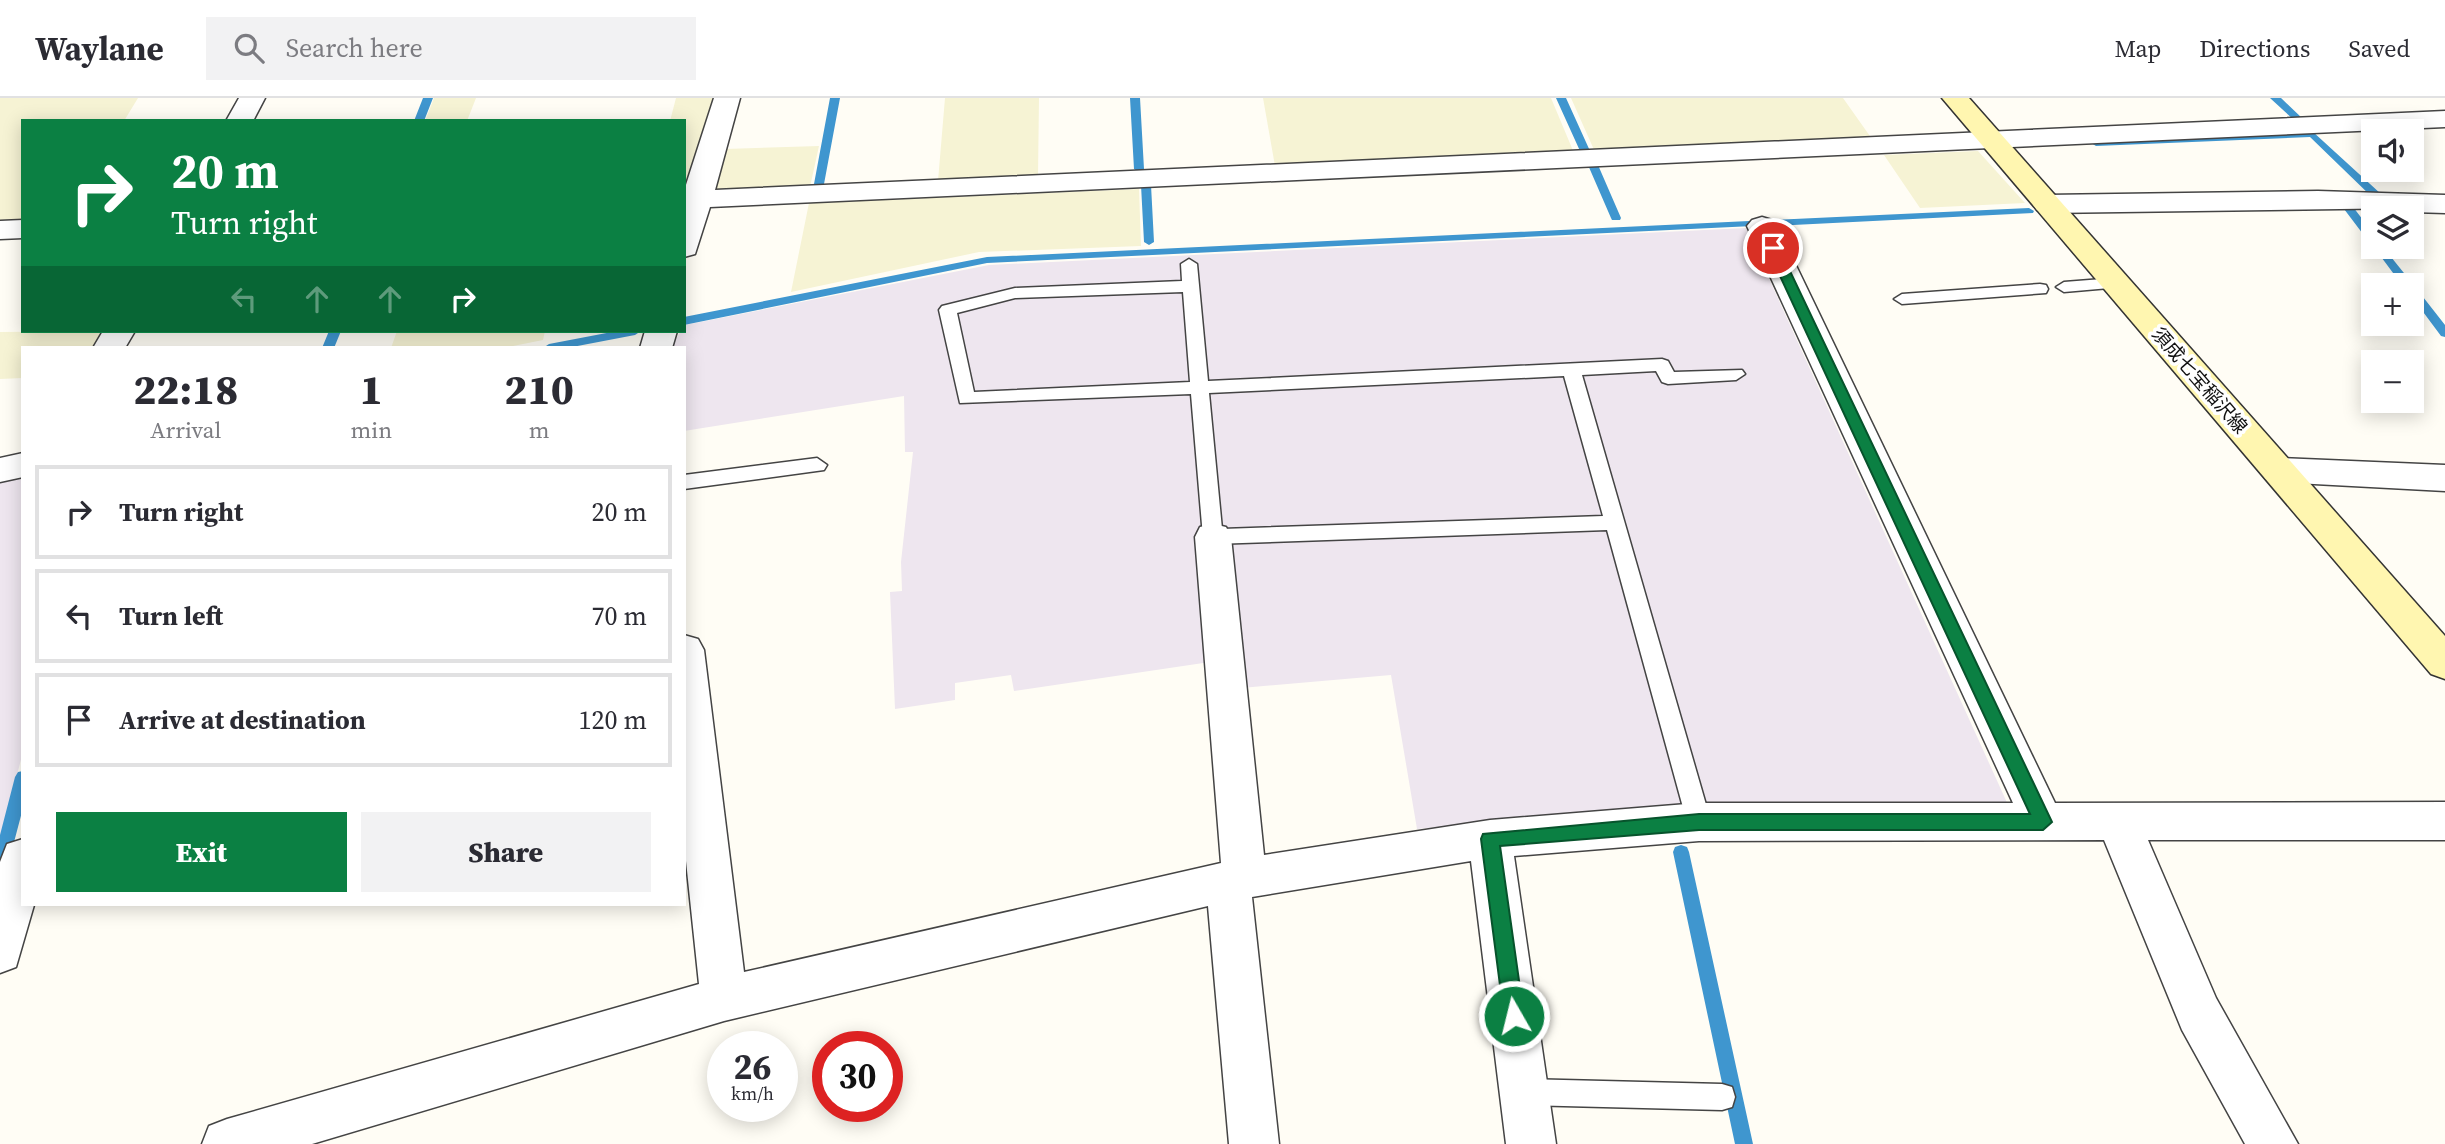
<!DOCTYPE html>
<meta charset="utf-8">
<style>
:root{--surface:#fff;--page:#f2f2f3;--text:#2b2b33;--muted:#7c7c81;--line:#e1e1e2;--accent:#0b8043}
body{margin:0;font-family:"Source Serif 4","Noto Sans JP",serif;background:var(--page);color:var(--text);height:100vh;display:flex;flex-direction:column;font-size:26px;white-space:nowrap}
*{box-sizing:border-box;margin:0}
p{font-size:23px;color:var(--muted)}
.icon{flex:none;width:38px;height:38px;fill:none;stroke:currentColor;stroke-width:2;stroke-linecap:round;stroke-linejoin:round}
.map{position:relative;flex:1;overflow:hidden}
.side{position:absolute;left:21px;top:248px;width:665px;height:560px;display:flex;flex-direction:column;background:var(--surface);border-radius:0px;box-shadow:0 4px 18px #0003}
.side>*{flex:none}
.top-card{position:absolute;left:21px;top:21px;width:665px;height:214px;border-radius:0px;box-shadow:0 4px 18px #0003;background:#0b8043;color:#fff;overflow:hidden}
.fabs{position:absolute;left:2361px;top:21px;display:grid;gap:14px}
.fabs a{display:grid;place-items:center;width:63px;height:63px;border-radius:0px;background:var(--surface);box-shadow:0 4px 18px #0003;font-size:35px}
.speed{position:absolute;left:707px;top:933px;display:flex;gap:14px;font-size:35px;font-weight:700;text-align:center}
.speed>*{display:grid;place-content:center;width:91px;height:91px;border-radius:50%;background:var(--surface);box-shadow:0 4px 18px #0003;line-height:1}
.speed small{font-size:18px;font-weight:400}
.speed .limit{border:10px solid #d22;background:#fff;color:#111}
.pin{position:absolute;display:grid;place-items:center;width:60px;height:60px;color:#fff;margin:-30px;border:4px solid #fff;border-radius:50%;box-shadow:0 2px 7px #0007}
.me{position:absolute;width:77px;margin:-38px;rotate:352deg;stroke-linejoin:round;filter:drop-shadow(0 0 5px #0008)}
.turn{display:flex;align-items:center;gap:24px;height:147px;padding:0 35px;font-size:32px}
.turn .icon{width:91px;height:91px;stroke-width:2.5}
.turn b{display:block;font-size:49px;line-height:60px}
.lanes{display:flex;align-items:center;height:66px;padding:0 35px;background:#0003;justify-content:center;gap:35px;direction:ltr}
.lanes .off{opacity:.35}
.eta{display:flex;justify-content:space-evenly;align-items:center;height:119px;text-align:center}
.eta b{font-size:42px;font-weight:800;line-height:49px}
.action{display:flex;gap:14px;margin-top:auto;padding:14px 35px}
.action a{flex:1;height:80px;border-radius:0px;background:var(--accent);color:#fff;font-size:28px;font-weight:800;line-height:80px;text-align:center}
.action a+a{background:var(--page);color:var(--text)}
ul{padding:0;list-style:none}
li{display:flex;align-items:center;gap:21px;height:94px;margin:0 14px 10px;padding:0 21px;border:4px solid var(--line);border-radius:0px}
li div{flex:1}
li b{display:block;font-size:26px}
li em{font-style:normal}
header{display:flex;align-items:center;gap:42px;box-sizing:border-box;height:98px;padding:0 35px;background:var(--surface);border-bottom:2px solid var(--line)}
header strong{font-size:33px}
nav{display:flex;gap:38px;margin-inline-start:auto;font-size:24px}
.search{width:490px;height:63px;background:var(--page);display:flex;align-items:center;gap:18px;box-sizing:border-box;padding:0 24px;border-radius:0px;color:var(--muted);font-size:26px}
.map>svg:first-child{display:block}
.industrial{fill:#eee6ef}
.farmland{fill:#f6f3d4}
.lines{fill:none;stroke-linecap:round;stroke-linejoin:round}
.stream{fill:#3f96cf;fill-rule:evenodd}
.lane-casing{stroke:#444;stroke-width:3}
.street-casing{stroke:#444;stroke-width:3}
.secondary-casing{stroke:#333;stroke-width:3}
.lane{fill:#fff;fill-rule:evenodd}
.street{fill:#fff;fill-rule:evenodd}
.secondary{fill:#fff6b0;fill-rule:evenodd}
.route{fill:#0b8043;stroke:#07532c;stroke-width:2}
.labels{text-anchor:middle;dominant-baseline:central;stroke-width:7;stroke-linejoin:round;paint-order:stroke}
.street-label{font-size:19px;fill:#111;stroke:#fff}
</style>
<header>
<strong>Waylane</strong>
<div class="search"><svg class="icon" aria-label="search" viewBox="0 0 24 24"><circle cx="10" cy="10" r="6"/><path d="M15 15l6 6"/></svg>Search here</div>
<nav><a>Map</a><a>Directions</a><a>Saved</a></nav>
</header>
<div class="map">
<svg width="2445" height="1046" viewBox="0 0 2445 1046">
<rect width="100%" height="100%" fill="#fffdf5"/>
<path class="industrial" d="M 1746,130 L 2009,709 L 1660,709 L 1417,731 L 1391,577 L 1241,590 L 1237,560 L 1014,593 L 1011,577 L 955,585 L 955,602 L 895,611 L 890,494 L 902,493 L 901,464 L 913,354 L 905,354 L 904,298 L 684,333 L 684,250 L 670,250 L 681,233 L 684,233 L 685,227 L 989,167 Z
M 23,380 L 23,654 L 0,741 L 0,385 Z"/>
<path class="farmland" d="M 0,0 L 138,0 L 124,23 L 23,23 L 23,125 L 0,126 Z
M 434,0 L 476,0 L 467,23 L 425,23 Z
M 676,0 L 719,0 L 684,94 L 684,23 L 670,23 Z
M 945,0 L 1039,0 L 1038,78 L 938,83 Z
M 1263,0 L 1551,0 L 1574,55 L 1275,68 Z
M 1571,0 L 1843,0 L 1872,41 L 1595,54 Z
M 819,48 L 810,89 L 713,93 L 725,51 Z
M 1978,53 L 2025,105 L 1920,110 L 1884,57 Z
M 1139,91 L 1141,148 L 979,154 L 791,194 L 809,105 Z
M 109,233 L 98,250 L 23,250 L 23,280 L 0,281 L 0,234 Z
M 397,233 L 545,233 L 543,242 L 503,250 L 391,250 Z"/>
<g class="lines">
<path class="stream" d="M 423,0 L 433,0 L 424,23 L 414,23 Z
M 830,0 L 840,0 L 824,86 L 819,89 L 814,86 Z
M 1130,0 L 1140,0 L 1144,71 L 1139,74 L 1134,71 Z
M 1556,0 L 1566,0 L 1590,53 L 1589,55 L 1580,53 Z
M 2270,0 L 2281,0 L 2303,21 L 2295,23 Z
M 2312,33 L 2381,96 L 2381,100 L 2373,100 L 2310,39 L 2096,48 L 2091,45 L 2096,42 Z
M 1593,64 L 1598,67 L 1621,120 L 1620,122 L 1612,122 L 1611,120 L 1588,67 Z
M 1146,84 L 1151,87 L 1154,144 L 1149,147 L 1144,144 L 1141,87 Z
M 2346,104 L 2350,105 L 2373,135 L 2373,145 L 2369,144 L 2341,107 Z
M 2029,110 L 2034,113 L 2033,115 L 1773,128 L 1768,125 L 1773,122 Z
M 1749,123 L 1753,124 L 1753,128 L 987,165 L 684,227 L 684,219 L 987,159 Z
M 2373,148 L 2383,149 L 2412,185 L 2413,189 L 2416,190 L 2445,227 L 2445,239 L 2441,238 L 2412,199 L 2412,187 L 2402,187 Z
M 329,233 L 341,233 L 334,250 L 322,250 Z
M 617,233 L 641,233 L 635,237 L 567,250 L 543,250 L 549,246 Z
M 23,673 L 23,710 L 8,767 L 6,772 L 0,774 L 0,737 L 15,679 L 18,674 Z
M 1681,747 L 1687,749 L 1689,754 L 1753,1046 L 1735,1046 L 1673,754 L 1675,749 Z"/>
<defs>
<path id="lane" d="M 1189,161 L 1197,166 L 1208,283 L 1662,261 L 1668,263 L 1674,274 L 1742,272 L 1745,276 L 1736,282 L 1668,286 L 1662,284 L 1656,273 L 1582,277 L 1711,724 L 1707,731 L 1699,734 L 1691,731 L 1687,724 L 1607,432 L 1213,446 L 1206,444 L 1203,439 L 1191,296 L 960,305 L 939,212 L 942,208 L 1015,190 L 1182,183 L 1181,166 ZM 1183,194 L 1190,284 L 974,294 L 957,215 L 1015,200 ZM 1564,278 L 1603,418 L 1222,431 L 1209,295 Z
M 2115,180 L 2123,185 L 2121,189 L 2064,194 L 2056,189 L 2064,184 Z
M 2040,186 L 2046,187 L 2048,191 L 2046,195 L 1902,206 L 1894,201 L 1902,196 Z
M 817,360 L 827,367 L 824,372 L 684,391 L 684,377 Z
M 1524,981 L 1722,986 L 1732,989 L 1735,999 L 1732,1009 L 1722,1012 L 1524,1007 L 1514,1003 L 1511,994 L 1514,985 Z"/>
<path id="street" d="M 239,0 L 265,0 L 253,23 L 226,23 Z
M 714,0 L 740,0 L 715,92 L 2445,13 L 2445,29 L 710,109 L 695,156 L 684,159 L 684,93 Z
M 2318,93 L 2445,97 L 2445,115 L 2412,114 L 2412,110 L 2047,115 L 2037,112 L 2033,106 L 2037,100 L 2047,97 Z
M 1762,119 L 1772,122 L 1777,128 L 2055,705 L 2445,704 L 2445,742 L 2148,742 L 2216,900 L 2298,1046 L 2245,1046 L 2182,932 L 2104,742 L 1699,743 L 1514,758 L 1556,1046 L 1506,1046 L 1471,763 L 1252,799 L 1279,1046 L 1229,1046 L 1208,808 L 724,923 L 312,1046 L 202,1046 L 209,1028 L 227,1021 L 699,886 L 684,744 L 684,537 L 698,541 L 704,552 L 744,874 L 1221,765 L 1195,439 L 1200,429 L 1213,426 L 1226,429 L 1231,439 L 1264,757 L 1490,722 L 1699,705 L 2013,705 L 1747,128 L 1752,122 Z
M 23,122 L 23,140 L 0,141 L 0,123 Z
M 103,233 L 135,233 L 125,250 L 93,250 Z
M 645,233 L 677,233 L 672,250 L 640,250 Z
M 23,355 L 23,379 L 0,384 L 0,360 Z
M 2278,360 L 2445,367 L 2445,393 L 2278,384 L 2266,381 L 2260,372 L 2266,363 Z
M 23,741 L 23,807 L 34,807 L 16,869 L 0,875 L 0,764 L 7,746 Z"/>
<path id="secondary" d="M 1942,0 L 1969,0 L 2445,538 L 2445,581 L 2431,576 Z"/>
</defs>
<use href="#lane" class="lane-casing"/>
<use href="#street" class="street-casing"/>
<use href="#secondary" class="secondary-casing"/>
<use href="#lane" class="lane"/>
<use href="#street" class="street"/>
<use href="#secondary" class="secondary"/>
</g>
<path class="route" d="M 1773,146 L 1779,150 L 2052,724 L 2043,732 L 1699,732 L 1500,748 L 1524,918 L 1521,925 L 1514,927 L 1507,925 L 1504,918 L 1481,741 L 1483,736 L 1699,716 L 2030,716 L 1767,150 Z"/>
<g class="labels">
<g class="street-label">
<text transform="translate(2200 282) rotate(49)">須成七宝稲沢線</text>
</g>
</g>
</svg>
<div class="fabs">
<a><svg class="icon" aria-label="sound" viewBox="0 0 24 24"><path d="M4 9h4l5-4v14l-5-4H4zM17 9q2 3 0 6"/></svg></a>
<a><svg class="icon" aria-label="layers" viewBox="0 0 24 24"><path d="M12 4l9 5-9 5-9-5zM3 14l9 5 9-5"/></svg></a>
<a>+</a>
<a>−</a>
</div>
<div class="speed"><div>26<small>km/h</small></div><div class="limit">30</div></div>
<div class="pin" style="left:1773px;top:150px;background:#d93025"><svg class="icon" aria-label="arrive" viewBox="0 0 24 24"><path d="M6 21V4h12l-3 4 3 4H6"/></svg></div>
<svg class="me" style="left:1514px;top:918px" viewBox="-20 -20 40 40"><circle r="17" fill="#0b8043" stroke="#fff" stroke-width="3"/><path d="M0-11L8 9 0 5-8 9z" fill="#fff"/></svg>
<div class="top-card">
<div class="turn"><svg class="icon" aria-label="right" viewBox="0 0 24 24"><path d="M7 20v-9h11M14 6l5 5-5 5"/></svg><div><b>20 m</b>Turn right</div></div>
<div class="lanes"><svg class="icon off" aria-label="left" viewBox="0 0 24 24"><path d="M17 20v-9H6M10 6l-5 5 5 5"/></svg><svg class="icon off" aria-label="ahead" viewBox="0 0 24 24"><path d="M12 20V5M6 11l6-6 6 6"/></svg><svg class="icon off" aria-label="ahead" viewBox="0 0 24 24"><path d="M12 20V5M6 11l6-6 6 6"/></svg><svg class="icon" aria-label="right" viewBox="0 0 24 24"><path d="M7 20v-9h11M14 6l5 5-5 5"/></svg></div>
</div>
<section class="side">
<div class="eta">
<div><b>22:18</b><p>Arrival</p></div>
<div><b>1</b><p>min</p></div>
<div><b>210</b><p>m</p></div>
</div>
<ul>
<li><svg class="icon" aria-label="right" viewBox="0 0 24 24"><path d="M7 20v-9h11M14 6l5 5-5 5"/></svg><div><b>Turn right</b></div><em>20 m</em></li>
<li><svg class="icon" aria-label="left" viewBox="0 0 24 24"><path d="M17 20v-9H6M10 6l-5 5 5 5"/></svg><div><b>Turn left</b></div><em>70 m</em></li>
<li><svg class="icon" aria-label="arrive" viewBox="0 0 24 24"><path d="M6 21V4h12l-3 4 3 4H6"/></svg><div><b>Arrive at destination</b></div><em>120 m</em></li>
</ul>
<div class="action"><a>Exit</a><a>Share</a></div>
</section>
</div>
